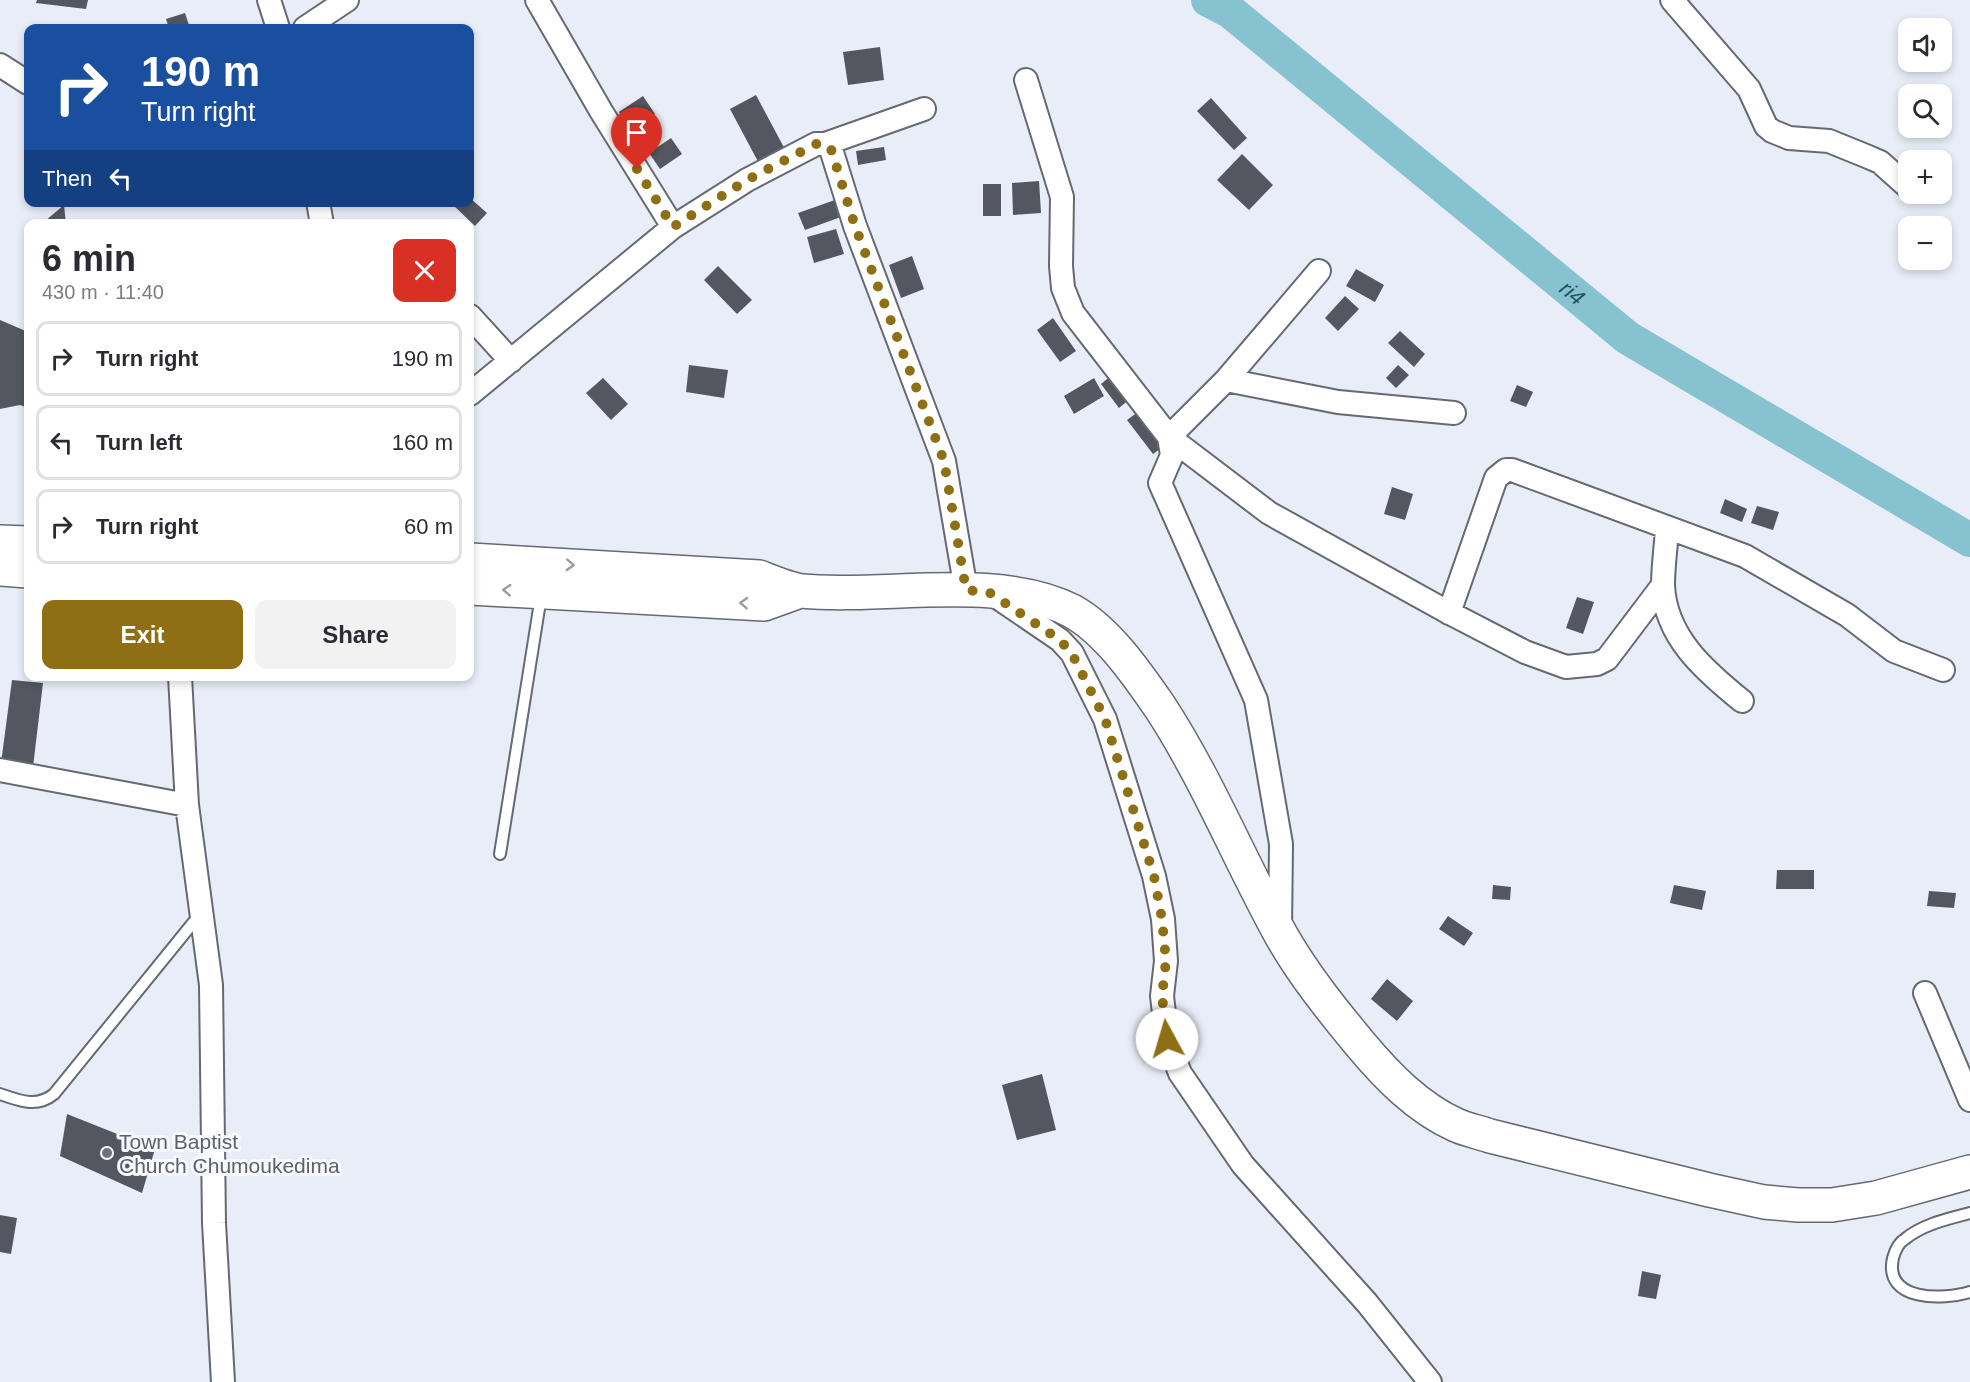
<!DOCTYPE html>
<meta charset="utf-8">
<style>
:root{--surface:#fff;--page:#f2f2f3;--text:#2b2b33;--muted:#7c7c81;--line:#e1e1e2;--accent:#8f6f13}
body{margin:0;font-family:Helvetica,sans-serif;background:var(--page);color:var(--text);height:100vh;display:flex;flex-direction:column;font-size:22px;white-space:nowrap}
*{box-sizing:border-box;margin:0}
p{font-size:20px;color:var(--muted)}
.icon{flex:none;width:33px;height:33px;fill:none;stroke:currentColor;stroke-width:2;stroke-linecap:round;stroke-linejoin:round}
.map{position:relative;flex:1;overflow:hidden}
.sheet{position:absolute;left:24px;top:219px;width:450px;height:462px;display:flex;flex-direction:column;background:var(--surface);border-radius:12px;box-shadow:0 3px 9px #0003}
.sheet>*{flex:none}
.banner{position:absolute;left:24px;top:24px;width:450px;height:183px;border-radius:12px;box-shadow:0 3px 9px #0003;background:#1a4fa0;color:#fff;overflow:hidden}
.buttons{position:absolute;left:1898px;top:18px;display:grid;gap:12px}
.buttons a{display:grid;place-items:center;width:54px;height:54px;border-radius:12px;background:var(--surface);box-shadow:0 3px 9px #0003;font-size:30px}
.pin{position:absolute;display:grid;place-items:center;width:51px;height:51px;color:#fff;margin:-62px -26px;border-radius:50% 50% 50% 0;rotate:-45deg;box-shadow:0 0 6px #0007}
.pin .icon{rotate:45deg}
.me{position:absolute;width:66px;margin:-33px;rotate:354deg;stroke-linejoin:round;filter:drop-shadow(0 0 4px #0008)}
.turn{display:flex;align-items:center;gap:21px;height:126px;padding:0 18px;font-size:27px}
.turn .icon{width:78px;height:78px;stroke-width:2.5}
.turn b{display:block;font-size:42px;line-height:51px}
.then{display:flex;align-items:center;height:57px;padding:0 18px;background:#0003;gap:12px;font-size:22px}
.round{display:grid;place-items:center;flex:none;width:63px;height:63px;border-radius:12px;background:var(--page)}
.head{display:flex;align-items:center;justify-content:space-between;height:102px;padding:0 18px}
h1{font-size:36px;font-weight:800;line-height:45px}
.button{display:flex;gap:12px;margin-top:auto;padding:12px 18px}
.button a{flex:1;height:69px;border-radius:12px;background:var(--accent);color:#fff;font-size:24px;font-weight:800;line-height:69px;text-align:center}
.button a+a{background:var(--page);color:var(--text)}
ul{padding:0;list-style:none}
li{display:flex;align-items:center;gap:18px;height:75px;margin:0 12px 9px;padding:0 6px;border:3px solid var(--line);border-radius:12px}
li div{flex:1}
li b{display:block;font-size:22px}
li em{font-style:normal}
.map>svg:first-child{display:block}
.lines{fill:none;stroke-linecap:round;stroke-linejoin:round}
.river{stroke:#86c2d0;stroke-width:34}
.building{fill:#54575f}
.service-casing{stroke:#666971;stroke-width:14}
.minor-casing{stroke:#666971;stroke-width:26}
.primary-casing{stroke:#666971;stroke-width:36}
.service{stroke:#fff;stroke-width:10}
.minor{stroke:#fff;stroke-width:22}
.primary{stroke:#fff;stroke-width:33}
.oneway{stroke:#9c9c9e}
.route{stroke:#8f6f13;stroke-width:10;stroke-dasharray:0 18}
.worship-dot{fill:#6b7280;stroke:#f9fafe;stroke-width:2}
.labels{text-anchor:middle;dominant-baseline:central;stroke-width:6;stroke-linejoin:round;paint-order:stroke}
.worship-label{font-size:21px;fill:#5b616d;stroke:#f9fafe;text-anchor:start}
.water-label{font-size:22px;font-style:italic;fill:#20535e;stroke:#f9fafe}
</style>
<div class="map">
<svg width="1970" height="1382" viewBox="0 0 1970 1382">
<rect width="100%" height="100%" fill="#e9edf7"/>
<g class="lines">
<path class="river" id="s1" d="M 1208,0 L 1231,12 L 1628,338 L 1970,540"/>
</g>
<path class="building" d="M 37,0 L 88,0 L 86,9 L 36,3 Z
M 185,13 L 190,28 L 169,28 L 166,19 Z
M 880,47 L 884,80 L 848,85 L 843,52 Z
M 756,95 L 788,155 L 762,169 L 730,109 Z
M 643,96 L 655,114 L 632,130 L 619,112 Z
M 1211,98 L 1247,138 L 1234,150 L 1197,111 Z
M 671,138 L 682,154 L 660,169 L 649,153 Z
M 884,147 L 886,160 L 858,165 L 856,151 Z
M 1242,154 L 1273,185 L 1249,210 L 1217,180 Z
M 1039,181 L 1041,213 L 1013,215 L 1012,183 Z
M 983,184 L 1001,184 L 1001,216 L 983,216 Z
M 470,198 L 487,213 L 475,226 L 452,204 L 470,202 Z
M 835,200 L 841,217 L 805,230 L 798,213 Z
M 64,205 L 66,224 L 45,224 L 45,221 Z
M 836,229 L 844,254 L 814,263 L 807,237 Z
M 912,256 L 924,289 L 901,298 L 889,265 Z
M 718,266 L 752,300 L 737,314 L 704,280 Z
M 1356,269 L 1384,285 L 1375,302 L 1346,286 Z
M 1345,296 L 1359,309 L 1338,331 L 1325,318 Z
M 1053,318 L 1076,351 L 1060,362 L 1037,330 Z
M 0,320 L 28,332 L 28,408 L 20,405 L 0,409 Z
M 1400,331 L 1425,354 L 1414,367 L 1388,343 Z
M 689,365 L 728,370 L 724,398 L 686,392 Z
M 1398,365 L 1409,375 L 1396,388 L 1386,378 Z
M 1113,374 L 1131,398 L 1119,408 L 1101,384 Z
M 603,378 L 628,404 L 611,420 L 586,393 Z
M 1094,378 L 1104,396 L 1074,414 L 1064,396 Z
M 1517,385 L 1533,392 L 1526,407 L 1510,401 Z
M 1142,409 L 1168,443 L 1153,454 L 1127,420 Z
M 1392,487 L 1413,494 L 1405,520 L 1384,514 Z
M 1725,499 L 1747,509 L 1742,522 L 1720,513 Z
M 1757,506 L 1779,512 L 1773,530 L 1751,523 Z
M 1577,597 L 1594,602 L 1583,634 L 1566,628 Z
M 12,680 L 43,683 L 33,767 L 1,763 Z
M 1777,870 L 1814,870 L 1814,889 L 1776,889 Z
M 1493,885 L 1511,887 L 1510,900 L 1492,899 Z
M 1674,885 L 1706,891 L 1702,910 L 1670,903 Z
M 1929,891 L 1956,893 L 1954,908 L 1927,906 Z
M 1448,916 L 1473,933 L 1464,946 L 1439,929 Z
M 1387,979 L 1413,1001 L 1397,1021 L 1371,999 Z
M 1042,1074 L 1056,1130 L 1017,1140 L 1002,1085 Z
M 67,1114 L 155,1149 L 142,1193 L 60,1156 Z
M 0,1215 L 17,1218 L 11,1254 L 0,1252 Z
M 1642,1271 L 1661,1275 L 1656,1299 L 1638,1296 Z"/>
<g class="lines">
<defs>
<path id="service" d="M 500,854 L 541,596
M 0,1094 C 20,1101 37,1108 54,1094 L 201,913
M 1970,1213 C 1948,1219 1923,1224 1905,1239 C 1898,1243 1895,1251 1893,1258 C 1883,1302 1944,1300 1970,1292"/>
<path id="minor" d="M 269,0 L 278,28
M 537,0 L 601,111 L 673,227
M 1672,0 L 1749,89 L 1766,126 L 1772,131 L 1789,138 L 1829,141 L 1866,156 L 1880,162 L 1908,187
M 305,28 L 347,0
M 0,65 L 28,83
M 1026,80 L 1062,197 L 1061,266 L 1063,288 L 1073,313 L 1169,437 L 1269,513 L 1444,610 L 1525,652 L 1566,667 L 1597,664 L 1607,659 L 1663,585
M 825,144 L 924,109
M 318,202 L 322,224
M 470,316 L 511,361
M 1226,380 L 1338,402 L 1454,413
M 470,394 L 673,227 L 747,180 L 816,144 L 825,144 L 831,149 L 855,226 L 944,461 L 966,590
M 1667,528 C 1666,547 1663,566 1663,585 C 1665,637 1705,671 1742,701
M 994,595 L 1060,640 L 1072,653 L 1105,719 L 1154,876 L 1163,919 L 1166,961 L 1162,996 L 1167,1039 L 1180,1073 L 1243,1165 L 1367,1303 L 1430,1382
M 1449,613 L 1496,478 L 1506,470 L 1512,470 L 1745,556 L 1847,615 L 1894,651 L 1943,670
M 180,676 L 187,805 L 211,985 L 214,1223 L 223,1382
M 0,770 L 187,805
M 1280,930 L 1281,844 L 1256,700 L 1160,483 L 1172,455 L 1169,437 L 1226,380 L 1319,271
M 1925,993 L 1970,1100"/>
<path id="primary" d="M 0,542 L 28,543
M 470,560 L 759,577 C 772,582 788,589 802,591 C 882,599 999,573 1072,611 C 1108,631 1137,674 1160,707 C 1207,779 1239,859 1281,935 C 1303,974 1332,1010 1361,1045 C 1387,1076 1418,1108 1456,1125 C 1467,1130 1479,1132 1490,1136 L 1709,1190 L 1764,1202 L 1798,1205 L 1832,1205 L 1876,1198 L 1970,1172
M 0,569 L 28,571
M 470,588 L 764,604 L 800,591"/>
</defs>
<use href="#service" class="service-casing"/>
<use href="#minor" class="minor-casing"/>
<use href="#primary" class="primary-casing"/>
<use href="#service" class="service"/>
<use href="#minor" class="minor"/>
<use href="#primary" class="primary"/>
</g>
<defs><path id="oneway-chevron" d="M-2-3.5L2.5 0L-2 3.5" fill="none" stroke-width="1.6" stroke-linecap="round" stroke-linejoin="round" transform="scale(1.5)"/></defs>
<g class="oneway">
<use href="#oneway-chevron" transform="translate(570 565) rotate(3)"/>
<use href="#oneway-chevron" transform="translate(507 590) rotate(-177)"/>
<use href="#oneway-chevron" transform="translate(744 603) rotate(-177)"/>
</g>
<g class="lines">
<path class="route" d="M 637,169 L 673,227 L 747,180 L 816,144 L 825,144 L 831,149 L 855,226 L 944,461 L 966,590 L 990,593 L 1060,640 L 1072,654 L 1105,719 L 1154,876 L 1162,919 L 1166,961 L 1162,996 L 1167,1039"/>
</g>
<circle class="worship-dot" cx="107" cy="1153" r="6"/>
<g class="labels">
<g class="worship-label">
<text x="119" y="1141">Town Baptist<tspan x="119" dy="24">Church Chumoukedima</tspan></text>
</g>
<g class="water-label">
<text stroke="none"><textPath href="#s1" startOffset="468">ri4</textPath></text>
</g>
</g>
</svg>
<div class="buttons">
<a><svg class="icon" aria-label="sound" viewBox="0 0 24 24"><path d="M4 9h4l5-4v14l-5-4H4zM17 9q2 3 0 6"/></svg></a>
<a><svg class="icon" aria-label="search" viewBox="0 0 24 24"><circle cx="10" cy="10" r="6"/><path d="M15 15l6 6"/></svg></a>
<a>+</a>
<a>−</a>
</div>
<div class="pin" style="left:637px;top:169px;background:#d93025"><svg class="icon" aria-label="arrive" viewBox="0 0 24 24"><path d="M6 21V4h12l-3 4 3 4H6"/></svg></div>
<svg class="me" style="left:1167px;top:1039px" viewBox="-20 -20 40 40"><circle r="19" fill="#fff"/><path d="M0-13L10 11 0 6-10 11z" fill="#8f6f13"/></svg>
<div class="banner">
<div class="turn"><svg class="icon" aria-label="right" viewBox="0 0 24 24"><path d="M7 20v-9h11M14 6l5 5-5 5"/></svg><div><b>190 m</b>Turn right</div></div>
<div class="then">Then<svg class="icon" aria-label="left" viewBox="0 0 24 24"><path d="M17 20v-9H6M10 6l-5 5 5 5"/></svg></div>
</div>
<section class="sheet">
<div class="head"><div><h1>6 min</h1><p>430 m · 11:40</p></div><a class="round" style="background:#d93025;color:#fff"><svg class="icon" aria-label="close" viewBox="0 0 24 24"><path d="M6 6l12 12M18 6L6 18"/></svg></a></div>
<ul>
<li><svg class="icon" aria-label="right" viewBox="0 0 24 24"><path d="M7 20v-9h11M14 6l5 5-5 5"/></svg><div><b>Turn right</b></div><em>190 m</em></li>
<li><svg class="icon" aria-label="left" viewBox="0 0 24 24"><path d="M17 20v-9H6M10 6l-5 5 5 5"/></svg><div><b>Turn left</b></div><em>160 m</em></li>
<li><svg class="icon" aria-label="right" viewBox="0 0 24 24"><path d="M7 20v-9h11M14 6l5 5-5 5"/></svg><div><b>Turn right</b></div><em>60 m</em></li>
</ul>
<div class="button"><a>Exit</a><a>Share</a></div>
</section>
</div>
